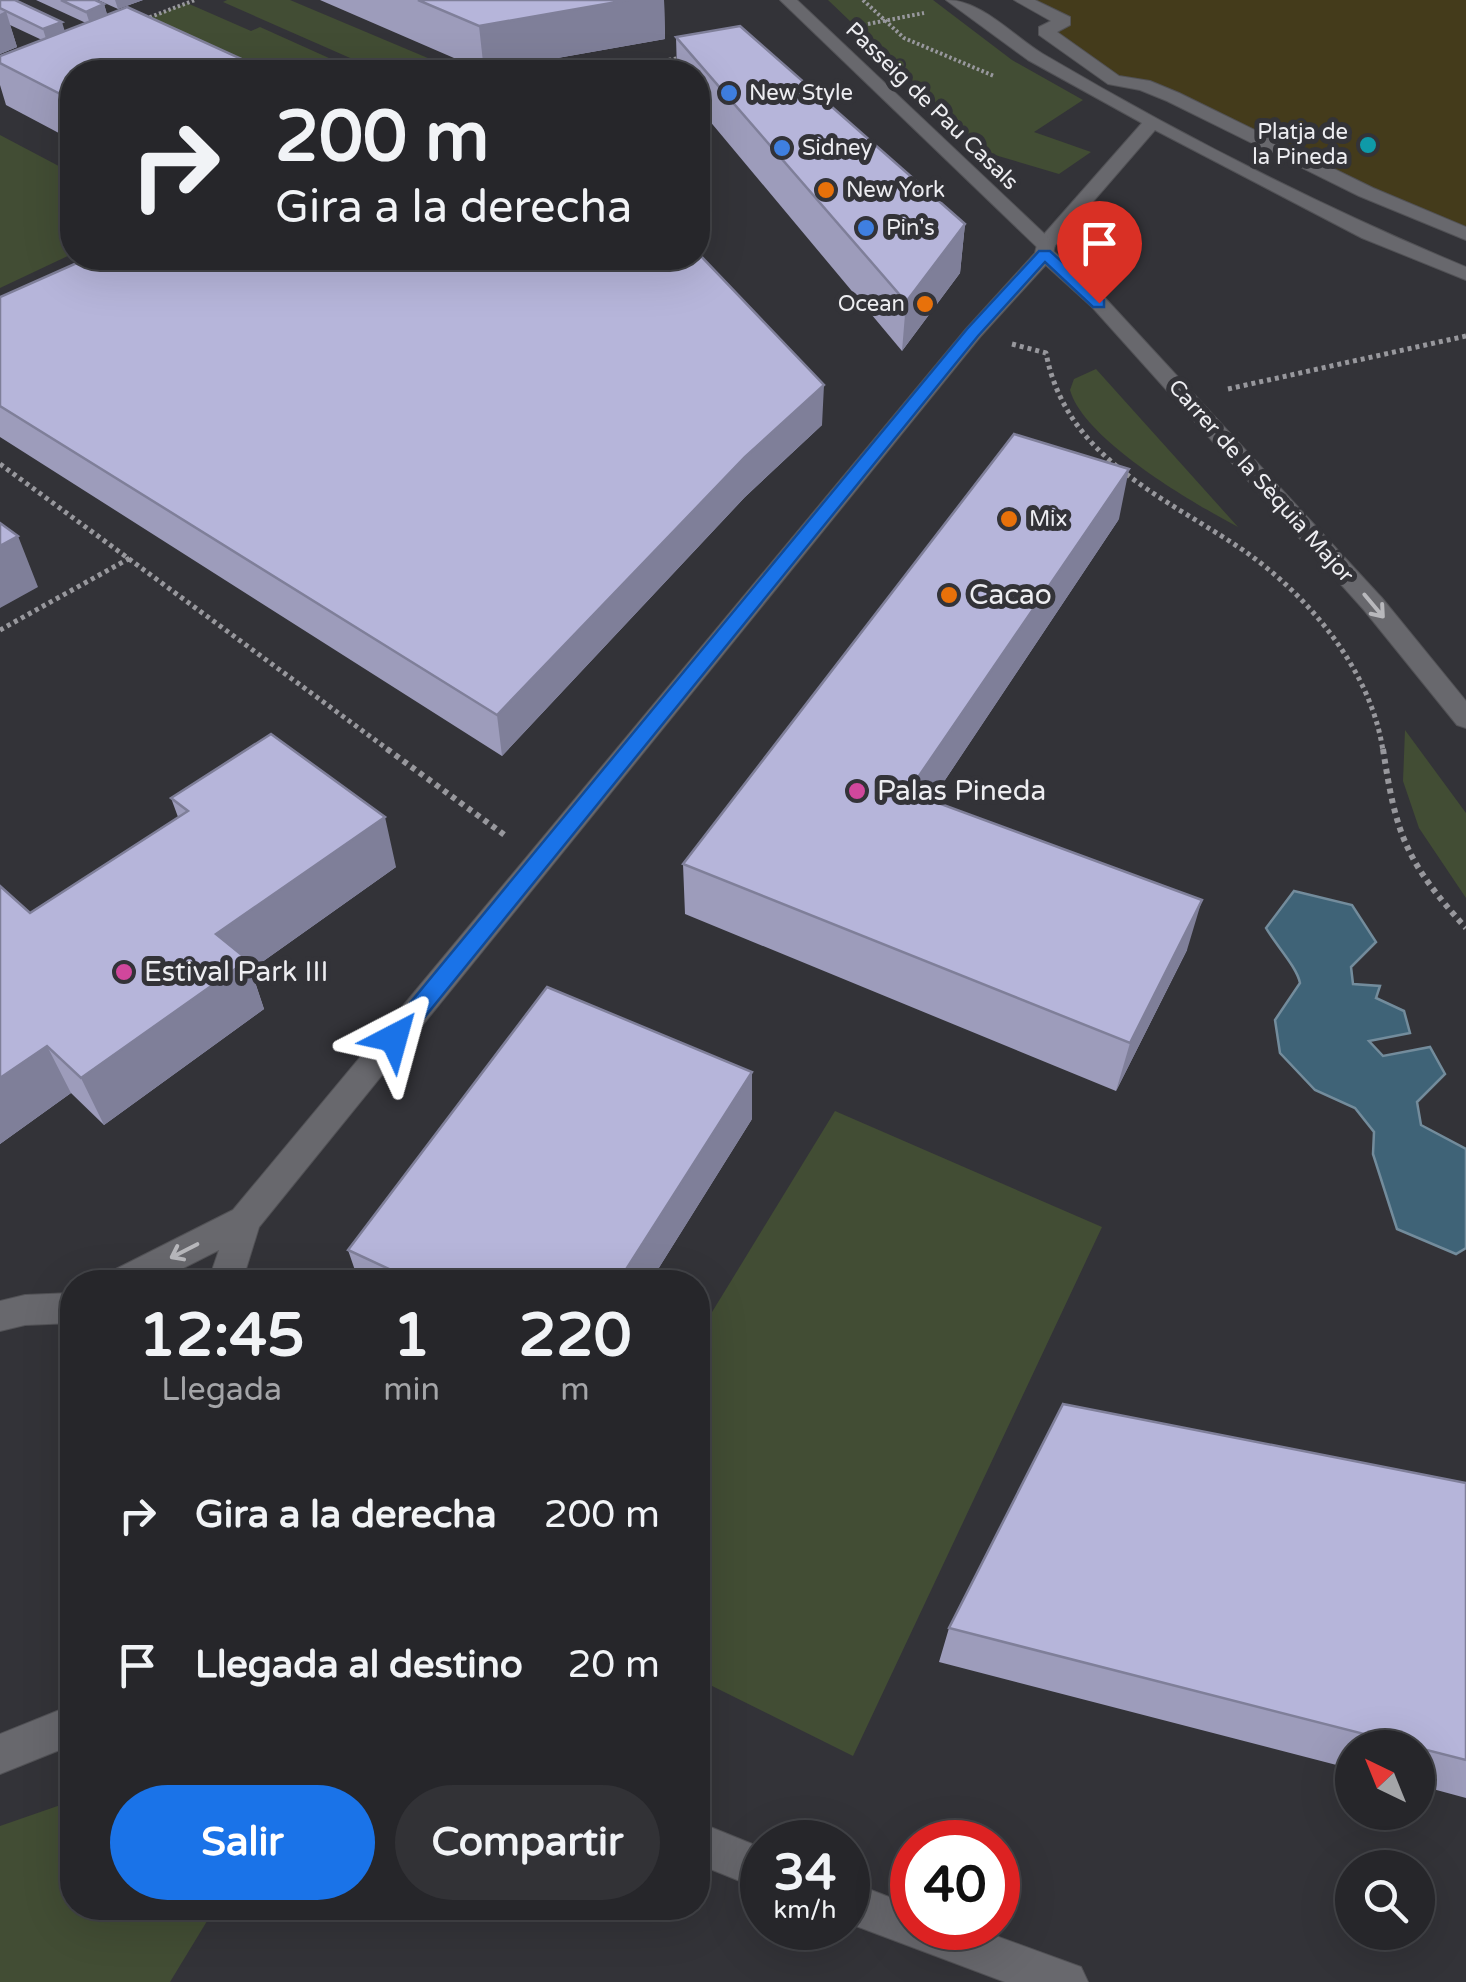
<!DOCTYPE html>
<html lang="es">
<meta charset="utf-8">
<style>
:root{--surface:#26262a;--page:#323236;--text:#f1f3f6;--muted:#a4a5a8;--line:#424347;--accent:#1a73e8}
body{margin:0;font-family:"Varela Round",sans-serif;background:var(--page);color:var(--text);height:100vh;display:flex;flex-direction:column;font-size:38px;white-space:nowrap}
*{box-sizing:border-box;margin:0}
p{font-size:32px;color:var(--muted)}
.icon{flex:none;width:55px;height:55px;fill:none;stroke:currentColor;stroke-width:2;stroke-linecap:round;stroke-linejoin:round}
.map{position:relative;flex:1;overflow:hidden}
.side{position:absolute;left:60px;top:1270px;width:650px;height:650px;display:flex;flex-direction:column;background:var(--surface);border-radius:40px;box-shadow:0 10px 40px #0002,0 0 0 2px var(--line)}
.side>*{flex:none}
.banner{position:absolute;left:60px;top:60px;width:650px;height:210px;border-radius:40px;box-shadow:0 10px 40px #0002,0 0 0 2px var(--line);background:#26262a;color:var(--text);overflow:hidden}
.needle{width:65px;rotate:317deg}
.tools{position:absolute;left:1335px;top:1730px;display:grid;gap:20px}
.tools a{display:grid;place-items:center;width:100px;height:100px;border-radius:50%;background:var(--surface);box-shadow:0 10px 40px #0002,0 0 0 2px var(--line);font-size:50px}
.speed{position:absolute;left:740px;top:1820px;display:flex;gap:20px;font-size:50px;font-weight:700;text-align:center}
.speed>*{display:grid;place-content:center;width:130px;height:130px;border-radius:50%;background:var(--surface);box-shadow:0 10px 40px #0002,0 0 0 2px var(--line);line-height:1}
.speed small{font-size:25px;font-weight:400}
.speed .limit{border:15px solid #d22;background:#fff;color:#111}
.pin{position:absolute;display:grid;place-items:center;width:85px;height:85px;color:#fff;margin:-102px -42px;border-radius:50% 50% 50% 0;rotate:-45deg;box-shadow:0 0 10px #0007}
.pin .icon{rotate:45deg}
.me{position:absolute;width:110px;margin:-55px;rotate:39deg;stroke-linejoin:round;filter:drop-shadow(0 0 8px #0008)}
.turn{display:flex;align-items:center;gap:35px;height:210px;padding:0 50px;font-size:45px}
.turn .icon{width:130px;height:130px;stroke-width:2.5}
.turn b{display:block;font-size:70px;line-height:85px}
.eta{display:flex;justify-content:space-evenly;align-items:center;height:170px;text-align:center}
.eta b{font-size:60px;font-weight:700;line-height:70px}
.cta{display:flex;gap:20px;margin-top:auto;padding:20px 50px}
.cta a{flex:1;height:115px;border-radius:60px;background:var(--accent);color:#fff;font-size:40px;font-weight:700;line-height:115px;text-align:center}
.cta a+a{background:var(--page);color:var(--text)}
ul{padding:0;list-style:none}
li{display:flex;align-items:center;gap:30px;height:150px;padding:0 50px}
li div{flex:1}
li b{display:block;font-size:38px}
li em{font-style:normal}
.map>svg:first-child{display:block}
.green{fill:#424d34}
.sand{fill:#443b1b}
.water{fill:#3f6377;stroke:#738c9c;stroke-width:2.5}
.lines{fill:none;stroke-linecap:round;stroke-linejoin:round}
.pedestrian-casing{stroke:#525256;stroke-width:2}
.minor-casing{stroke:#525256;stroke-width:2}
.tertiary-casing{stroke:#525256;stroke-width:2}
.path-far2{stroke:#98989d;stroke-width:4;stroke-dasharray:2.5 2.5;stroke-linecap:butt}
.path-far1{stroke:#98989d;stroke-width:5;stroke-dasharray:4 4;stroke-linecap:butt}
.path{stroke:#98989d;stroke-width:6;stroke-dasharray:5 5;stroke-linecap:butt}
.pedestrian{fill:#68686d;fill-rule:evenodd}
.minor{fill:#68686d;fill-rule:evenodd}
.tertiary{fill:#68686d;fill-rule:evenodd}
.wall{fill:#9d9cbb}
.shaded-wall{fill:#7f7f99}
.building{fill:#b6b5da;stroke:#7f7f99;stroke-width:2.5}
.oneway{stroke:#b8b8bc}
.route{fill:#1a73e8;stroke:#114b97;stroke-width:2.5}
.shop-dot{fill:#3f7fe0;stroke:#333338;stroke-width:4}
.culture-dot{fill:#0f9aa8;stroke:#333338;stroke-width:4}
.food-dot{fill:#e8710a;stroke:#333338;stroke-width:4}
.hotel-dot{fill:#d1479c;stroke:#333338;stroke-width:4}
.labels{text-anchor:middle;dominant-baseline:central;stroke-width:10;stroke-linejoin:round;paint-order:stroke}
.far-poi-label{font-size:22px;fill:#ededf1;stroke:#333338;text-anchor:start}
.far-street-label{font-size:22px;fill:#ededf1;stroke:#333338}
.poi-label{font-size:28px;fill:#ededf1;stroke:#333338;text-anchor:start}
</style>
<div class="map">
<svg width="1466" height="1982" viewBox="0 0 1466 1982">
<rect width="100%" height="100%" fill="#333338"/>
<path class="green" d="M 227,0 L 290,0 L 461,72 L 382,72 L 223,2 Z
M 828,0 L 933,0 L 1012,60 L 1083,100 L 1034,132 L 1091,152 L 1059,174 L 988,153 Z
M 187,3 L 251,31 L 260,27 L 360,72 L 238,72 L 145,19 Z
M 0,135 L 72,173 L 72,254 L 0,288 Z
M 1096,369 L 1238,527 C 1193,503 1084,440 1070,390 L 1074,379 Z
M 1405,730 L 1466,813 L 1466,898 L 1419,828 L 1403,781 Z
M 835,1111 L 1102,1227 L 853,1756 L 698,1679 L 698,1335 Z
M 72,1801 L 72,1908 L 215,1908 L 170,1982 L 0,1982 L 0,1826 Z"/>
<path class="sand" d="M 1022,0 L 1466,0 L 1466,234 L 1173,97 L 1114,80 L 1045,31 L 1062,22 Z"/>
<path class="water" d="M 1294,891 L 1352,905 L 1376,942 L 1351,967 L 1353,984 L 1380,986 L 1376,998 L 1404,1011 L 1410,1033 L 1369,1041 L 1383,1056 L 1430,1047 L 1445,1074 L 1417,1102 L 1421,1125 L 1466,1149 L 1466,1248 L 1456,1254 L 1397,1229 L 1373,1154 L 1374,1132 L 1355,1108 L 1315,1090 L 1280,1053 L 1275,1020 L 1300,983 C 1297,967 1275,944 1266,928 Z"/>
<g class="lines">
<defs>
<path id="pedestrian" d="M 946,0 C 982,0 1013,36 1043,54 C 1179,134 1321,207 1466,267 L 1466,280 L 1362,238 L 1155,130 L 1052,249 L 1038,249 L 1038,241 L 1142,123 L 1028,60 Z
M 1014,0 L 1035,0 L 1070,17 L 1070,25 L 1057,32 L 1119,76 L 1150,81 L 1179,93 L 1373,188 L 1466,227 L 1466,240 L 1359,196 L 1167,101 L 1140,90 L 1108,84 L 1039,35 L 1039,27 L 1051,21 Z"/>
<path id="minor" d="M 780,0 L 797,0 L 1052,241 L 1055,245 L 1051,249 L 1106,299 L 1382,598 L 1466,701 L 1466,728 L 1457,725 L 1364,610 L 1092,307 L 1038,258 L 1035,254 L 1039,249 Z
M 698,1822 L 762,1848 L 762,1890 L 698,1864 Z
M 848,1881 L 912,1906 L 912,1928 L 974,1928 L 1081,1967 L 1088,1982 L 1005,1982 L 848,1923 Z"/>
<path id="tertiary" d="M 1045,239 L 1055,245 L 1052,258 L 980,337 L 259,1227 L 242,1282 L 208,1282 L 219,1250 L 156,1282 L 107,1282 L 112,1271 L 233,1210 L 966,329 L 1035,253 L 1038,241 Z
M 72,1293 L 72,1323 L 25,1325 L 0,1331 L 0,1301 L 25,1295 Z
M 72,1705 L 72,1745 L 0,1774 L 0,1734 Z"/>
</defs>
<use href="#pedestrian" class="pedestrian-casing"/>
<use href="#minor" class="minor-casing"/>
<use href="#tertiary" class="tertiary-casing"/>
<path class="path-far2" d="M 863,0 L 904,38 L 994,76
M 145,19 L 195,0
M 868,24 L 924,13
M 600,72 L 685,57"/>
<path class="path-far1" d="M 1012,344 L 1046,353 C 1066,458 1163,496 1243,550 C 1309,596 1371,670 1383,751
M 1228,389 L 1466,336
M 0,464 L 390,751
M 0,630 L 130,558"/>
<path class="path" d="M 387,749 L 506,836
M 1383,749 C 1396,835 1406,862 1466,928"/>
<use href="#pedestrian" class="pedestrian"/>
<use href="#minor" class="minor"/>
<use href="#tertiary" class="tertiary"/>
</g>
<path class="wall" d="M 0,0 L 65,31 L 86,23 L 36,0 L 95,0 L 104,4 L 107,15 L 72,72 L 72,140 L 6,105 L 0,85 L 0,56 L 42,40 L 10,25 L 17,47 L 0,54 Z
M 98,0 L 143,0 L 118,9 Z
M 320,0 L 664,0 L 665,39 L 484,71 Z
M 676,37 L 965,224 L 960,273 L 902,351 L 698,107 L 698,72 L 677,72 Z
M 0,297 L 822,425 L 745,497 L 502,756 L 0,437 Z
M 1119,519 L 931,801 L 1187,950 L 1116,1091 L 685,914 L 683,864 Z
M 171,798 L 396,867 L 251,970 L 264,1009 L 104,1125 L 71,1093 L 0,1144 L 0,886 L 30,913 L 178,817 Z
M 752,1119 L 650,1282 L 359,1282 L 348,1250 Z
M 1466,1483 L 1466,1798 L 1418,1785 L 1418,1748 L 1352,1748 L 1352,1769 L 939,1662 L 949,1628 Z"/>
<path class="shaded-wall" d="M 115,0 L 143,0 L 118,9 Z
M 628,0 L 664,0 L 665,39 L 484,71 L 479,26 Z
M 104,4 L 108,17 L 90,24 L 86,12 Z
M 6,11 L 17,47 L 0,54 L 0,14 Z
M 62,22 L 66,35 L 47,42 L 43,29 Z
M 965,224 L 960,273 L 902,351 L 906,302 Z
M 824,385 L 822,425 L 745,497 L 502,756 L 497,715 L 745,457 Z
M 1129,469 L 1119,519 L 903,843 L 908,792 Z
M 18,536 L 38,587 L 0,608 L 0,546 Z
M 385,817 L 396,867 L 251,970 L 264,1009 L 104,1125 L 81,1078 L 216,934 Z
M 1202,900 L 1187,950 L 1116,1091 L 1130,1043 Z
M 47,1046 L 71,1093 L 0,1144 L 0,1078 Z
M 752,1072 L 752,1119 L 650,1282 L 618,1282 Z"/>
<path class="building" d="M 0,0 L 15,0 L 62,22 L 43,29 L 0,8 Z
M 61,0 L 95,0 L 104,4 L 86,12 Z
M 418,0 L 628,0 L 479,26 Z
M 127,7 L 270,72 L 72,72 L 72,100 L 0,63 L 0,56 Z
M 740,26 L 965,224 L 906,302 L 676,37 Z
M 517,64 L 525,72 L 497,72 Z
M 698,253 L 824,385 L 745,457 L 497,715 L 0,406 L 0,297 L 88,258 L 698,258 Z
M 1014,434 L 1129,469 L 908,792 L 1202,900 L 1130,1043 L 683,864 Z
M 0,523 L 18,536 L 0,546 Z
M 271,734 L 385,817 L 216,934 L 248,960 L 81,1078 L 47,1046 L 0,1078 L 0,886 L 30,913 L 188,811 L 171,798 Z
M 547,987 L 752,1072 L 618,1282 L 417,1282 L 348,1250 Z
M 1063,1404 L 1466,1483 L 1466,1760 L 949,1628 Z"/>
<defs><path id="oneway-shaft" d="M-6 0H5M1.5-3L5.5 0L1.5 3" fill="none" stroke-width="1.6" stroke-linecap="round" stroke-linejoin="round" transform="scale(2.5)"/></defs>
<g class="oneway">
<use href="#oneway-shaft" transform="translate(1374 606) rotate(50)"/>
<use href="#oneway-shaft" transform="translate(184 1251) rotate(153)"/>
</g>
<path class="route" d="M 1039,251 L 1050,251 L 1104,300 L 1104,307 L 1093,307 L 1045,262 L 978,336 L 402,1045 L 386,1045 L 382,1038 L 386,1032 L 967,329 Z"/>
<g class="shop-dot">
<circle cx="729" cy="93" r="10"/>
<circle cx="782" cy="148" r="10"/>
<circle cx="866" cy="228" r="10"/>
</g>
<circle class="culture-dot" cx="1368" cy="145" r="10"/>
<g class="food-dot">
<circle cx="826" cy="190" r="10"/>
<circle cx="925" cy="304" r="10"/>
<circle cx="1009" cy="519" r="10"/>
<circle cx="949" cy="595" r="10"/>
</g>
<g class="hotel-dot">
<circle cx="857" cy="791" r="10"/>
<circle cx="124" cy="972" r="10"/>
</g>
<g class="labels">
<g class="far-poi-label">
<text x="749" y="93">New Style</text>
<text x="1348" y="132" text-anchor="end">Platja de<tspan x="1348" dy="25">la Pineda</tspan></text>
<text x="802" y="148">Sidney</text>
<text x="846" y="190">New York</text>
<text x="886" y="228">Pin's</text>
<text x="905" y="304" text-anchor="end">Ocean</text>
<text x="1029" y="519">Mix</text>
</g>
<g class="far-street-label">
<text transform="translate(932 106) rotate(44)">Passeig de Pau Casals</text>
<text transform="translate(1261 481) rotate(48)">Carrer de la Sèquia Major</text>
</g>
<g class="poi-label">
<text x="969" y="595">Cacao</text>
<text x="877" y="791">Palas Pineda</text>
<text x="144" y="972">Estival Park III</text>
</g>
</g>
</svg>
<div class="tools">
<a><svg class="needle" viewBox="-14 -14 28 28"><path d="M0-13l5 13h-10z" fill="#e53935"/><path d="M0 13l5-13h-10z" fill="#a4a5a8"/></svg></a>
<a><svg class="icon" aria-label="search" viewBox="0 0 24 24"><circle cx="10" cy="10" r="6"/><path d="M15 15l6 6"/></svg></a>
</div>
<div class="speed"><div>34<small>km/h</small></div><div class="limit">40</div></div>
<div class="pin" style="left:1099px;top:303px;background:#d93025"><svg class="icon" aria-label="arrive" viewBox="0 0 24 24"><path d="M6 21V4h12l-3 4 3 4H6"/></svg></div>
<svg class="me" style="left:394px;top:1038px" viewBox="-20 -20 40 40"><path d="M0-17L14 15 0 8-14 15z" fill="#1a73e8" stroke="#fff" stroke-width="4"/></svg>
<div class="banner">
<div class="turn"><svg class="icon" aria-label="right" viewBox="0 0 24 24"><path d="M7 20v-9h11M14 6l5 5-5 5"/></svg><div><b>200 m</b>Gira a la derecha</div></div>
</div>
<section class="side">
<div class="eta">
<div><b>12:45</b><p>Llegada</p></div>
<div><b>1</b><p>min</p></div>
<div><b>220</b><p>m</p></div>
</div>
<ul>
<li><svg class="icon" aria-label="right" viewBox="0 0 24 24"><path d="M7 20v-9h11M14 6l5 5-5 5"/></svg><div><b>Gira a la derecha</b></div><em>200 m</em></li>
<li><svg class="icon" aria-label="arrive" viewBox="0 0 24 24"><path d="M6 21V4h12l-3 4 3 4H6"/></svg><div><b>Llegada al destino</b></div><em>20 m</em></li>
</ul>
<div class="cta"><a>Salir</a><a>Compartir</a></div>
</section>
</div>
